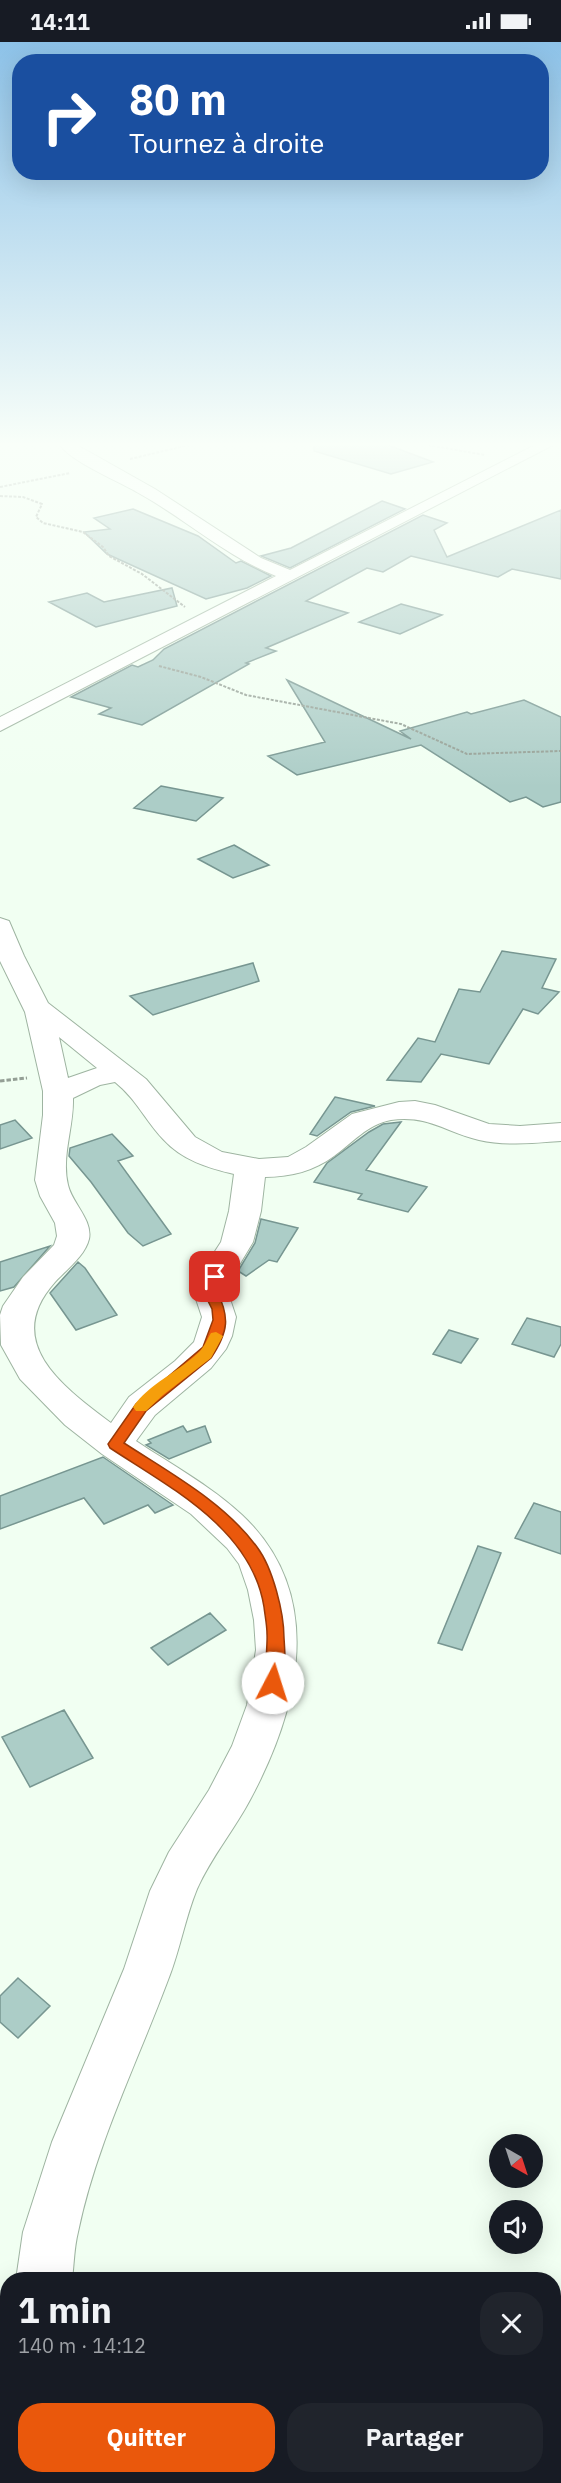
<!DOCTYPE html>
<html lang="fr">
<meta charset="utf-8">
<style>
:root{--surface:#171b24;--page:#20242c;--text:#f1f3f6;--muted:#9ea1a6;--accent:#ea580c}
body{margin:0;font-family:"IBM Plex Sans",sans-serif;background:var(--page);color:var(--text);height:100vh;display:flex;flex-direction:column;font-size:22px;white-space:nowrap}
*{box-sizing:border-box;margin:0}
p{font-size:20px;color:var(--muted)}
.icon{flex:none;width:33px;height:33px;fill:none;stroke:currentColor;stroke-width:2;stroke-linecap:round;stroke-linejoin:round}
.map{position:relative;flex:1;overflow:hidden}
.panel{position:absolute;left:0px;top:2230px;width:561px;height:212px;display:flex;flex-direction:column;background:var(--surface);border-radius:24px 24px 0 0;box-shadow:0 6px 24px #0002}
.panel>*{flex:none}
.hud{position:absolute;left:12px;top:12px;width:537px;height:126px;border-radius:24px;box-shadow:0 6px 24px #0002;background:#1a4fa0;color:#fff;overflow:hidden}
.needle{width:39px;rotate:141deg}
.buttons{position:absolute;left:489px;top:2092px;display:grid;gap:12px}
.buttons a{display:grid;place-items:center;width:54px;height:54px;border-radius:50%;background:var(--surface);box-shadow:0 6px 24px #0002;font-size:30px}
.pin{position:absolute;display:grid;place-items:center;width:51px;height:51px;color:#fff;margin:-26px;border-radius:12px;box-shadow:0 3px 9px #0006}
.me{position:absolute;width:66px;margin:-33px;rotate:5deg;stroke-linejoin:round;filter:drop-shadow(0 0 4px #0008)}
.turn{display:flex;align-items:center;gap:21px;height:126px;padding:0 18px;font-size:27px}
.turn .icon{width:78px;height:78px;stroke-width:2.5}
.turn b{display:block;font-size:42px;line-height:51px}
.round{display:grid;place-items:center;flex:none;width:63px;height:63px;border-radius:24px;background:var(--page)}
.headline{display:flex;align-items:center;justify-content:space-between;height:102px;padding:0 18px}
h1{font-size:36px;font-weight:800;line-height:45px}
.button{display:flex;gap:12px;margin-top:auto;padding:12px 18px}
.button a{flex:1;height:69px;border-radius:24px;background:var(--accent);color:#fff;font-size:24px;font-weight:800;line-height:69px;text-align:center}
.button a+a{background:var(--page);color:var(--text)}
.status{display:flex;justify-content:space-between;align-items:center;height:42px;padding:0 30px;background:var(--surface);direction:ltr}
.status svg{height:16px;fill:currentColor}
.map>svg:first-child{display:block}
.building{fill:#accdc7;stroke:#779691;stroke-width:1.5}
.lines{fill:none;stroke-linecap:round;stroke-linejoin:round}
.street-casing{stroke:#9eb4a1;stroke-width:2}
.path-far1{stroke:#949f95;stroke-width:2;stroke-dasharray:3 1.5;stroke-linecap:butt}
.path{stroke:#949f95;stroke-width:3;stroke-dasharray:4.5 2;stroke-linecap:butt}
.street{fill:#fff;fill-rule:evenodd}
.route{fill:#ea580c;stroke:#983908;stroke-width:1.5}
.slow{fill:#f59e0b}
</style>
<div class="status"><b>14:11</b><svg viewBox="0 0 49 12"><path d="M0 12V9h3v3zM5 12V6h3v6zM10 12V3h3v9zM15 12V0h3v12zM26 1h20v11H26zM47 4h2v5h-2z"/></svg></div>
<div class="map">
<svg width="561" height="2441" viewBox="0 0 561 2441">
<rect width="100%" height="100%" fill="#f1fff2"/>
<path class="building" d="M 314,403 L 388,403 L 433,420 L 391,432 L 314,409 Z
M 382,459 L 405,467 L 290,526 L 261,514 L 291,506 Z
M 133,467 L 198,494 L 236,521 L 241,519 L 271,534 L 247,546 L 206,557 L 107,512 L 84,490 L 110,487 L 94,476 Z
M 561,468 L 561,537 L 512,527 L 498,535 L 411,514 L 383,530 L 367,526 L 306,559 L 348,571 L 266,606 L 276,609 L 246,621 L 249,622 L 142,683 L 99,672 L 111,666 L 71,655 L 132,623 L 138,625 L 153,618 L 164,607 L 423,473 L 447,481 L 434,488 L 447,515 Z
M 172,546 L 177,564 L 96,585 L 49,560 L 87,551 L 104,560 Z
M 401,562 L 442,573 L 400,592 L 359,580 Z
M 287,638 L 411,697 L 400,689 L 467,670 L 471,672 L 524,658 L 561,675 L 561,760 L 543,765 L 526,755 L 510,760 L 421,703 L 297,733 L 268,714 L 325,700 Z
M 161,744 L 223,756 L 196,779 L 134,766 Z
M 234,803 L 269,823 L 233,836 L 198,817 Z
M 502,909 L 556,917 L 542,946 L 559,950 L 538,972 L 523,967 L 489,1022 L 441,1012 L 421,1040 L 387,1038 L 418,996 L 435,1000 L 459,947 L 480,950 Z
M 253,921 L 259,939 L 153,973 L 130,954 Z
M 335,1055 L 375,1064 L 351,1070 L 317,1094 L 310,1092 Z
M 15,1078 L 32,1096 L 0,1107 L 0,1083 Z
M 401,1080 L 366,1128 L 427,1145 L 408,1170 L 358,1157 L 362,1152 L 314,1140 L 327,1121 L 369,1090 L 383,1082 Z
M 112,1092 L 133,1114 L 118,1119 L 171,1192 L 143,1204 L 128,1191 L 91,1140 L 69,1114 L 70,1106 Z
M 261,1177 L 298,1186 L 277,1220 L 269,1218 L 246,1234 L 238,1229 L 255,1201 Z
M 50,1204 L 14,1245 L 0,1249 L 0,1220 Z
M 78,1220 L 85,1226 L 117,1273 L 76,1288 L 50,1251 Z
M 527,1276 L 561,1285 L 561,1302 L 554,1315 L 512,1302 Z
M 449,1288 L 478,1297 L 461,1321 L 433,1312 Z
M 183,1384 L 187,1390 L 205,1384 L 211,1400 L 169,1417 L 146,1403 L 151,1401 L 148,1398 Z
M 103,1415 L 173,1463 L 155,1471 L 148,1463 L 104,1482 L 84,1456 L 0,1487 L 0,1454 Z
M 534,1461 L 561,1470 L 561,1512 L 515,1496 Z
M 478,1504 L 501,1511 L 462,1608 L 438,1601 Z
M 210,1571 L 226,1588 L 168,1623 L 151,1606 Z
M 64,1668 L 93,1716 L 30,1745 L 2,1695 Z
M 18,1936 L 50,1964 L 18,1996 L 0,1980 L 0,1954 Z"/>
<g class="lines">
<defs>
<path id="street" d="M 60,403 L 77,403 L 155,447 L 261,516 L 290,528 L 535,403 L 553,403 L 0,689 L 0,675 L 276,534 C 227,515 188,479 142,453 C 123,441 71,420 60,403 Z
M 0,876 L 9,879 L 24,914 L 48,961 L 146,1037 L 195,1095 L 222,1110 L 259,1117 L 288,1115 L 306,1105 L 352,1072 L 399,1060 L 415,1059 L 435,1063 L 489,1082 L 520,1084 L 561,1081 L 561,1099 C 534,1101 506,1104 479,1098 C 445,1090 429,1073 391,1078 C 368,1082 352,1101 334,1114 C 314,1129 290,1135 265,1135 L 261,1169 L 253,1200 L 226,1245 L 236,1275 L 232,1294 L 226,1307 L 211,1326 L 155,1373 L 136,1399 C 172,1423 211,1444 242,1473 C 327,1553 299,1666 251,1756 C 235,1787 211,1815 197,1847 C 185,1876 180,1908 168,1938 C 137,2021 96,2103 78,2190 C 74,2206 74,2222 72,2238 L 16,2238 L 23,2190 L 52,2100 L 124,1927 L 150,1849 L 169,1810 L 209,1748 L 232,1704 L 247,1663 L 256,1608 L 254,1578 L 248,1548 L 239,1522 L 227,1506 L 191,1472 L 102,1412 L 65,1383 L 20,1337 L 1,1303 L 0,1273 L 3,1264 L 23,1235 L 54,1203 L 57,1194 L 55,1181 L 40,1154 L 35,1138 L 43,1073 L 43,1049 L 25,970 L 0,919 ZM 59,995 L 97,1026 L 68,1036 ZM 115,1040 C 137,1058 145,1078 163,1097 C 182,1118 208,1126 234,1132 L 229,1169 L 221,1200 L 192,1245 L 202,1275 L 194,1300 L 175,1319 L 129,1355 L 111,1381 C 63,1345 1,1300 55,1240 C 66,1228 85,1214 89,1197 C 93,1178 72,1161 68,1143 C 61,1114 74,1085 73,1056 L 100,1043 Z
M 28,2434 L 88,2434 L 89,2441 L 29,2441 Z"/>
</defs>
<use href="#street" class="street-casing"/>
<path class="path-far1" d="M 428,403 L 485,413
M 130,417 L 189,403
M 0,445 L 70,431
M 0,454 L 23,455 L 42,462 L 36,475 L 43,481 L 83,490 L 103,505 L 109,514 L 142,532 L 185,565
M 159,624 L 201,635 L 246,653 L 401,682 L 467,712 L 561,709"/>
<path class="path" d="M 0,1039 L 27,1036"/>
<use href="#street" class="street"/>
</g>
<linearGradient id="sky" x2="0" y2="1"><stop stop-color="#8dc2e8"/><stop offset="0.54" stop-color="#f9fff9"/><stop offset="1" stop-color="#f9fff9" stop-opacity="0"/></linearGradient>
<rect width="561" height="745" fill="url(#sky)"/>
<path class="route" d="M 215,1231 L 222,1235 L 216,1247 C 230,1275 229,1289 211,1316 L 146,1369 L 124,1401 C 170,1431 224,1460 257,1505 C 273,1526 284,1571 284,1596 C 285,1612 287,1632 280,1646 L 273,1648 L 267,1646 C 263,1639 268,1603 267,1592 C 267,1583 265,1574 264,1565 C 252,1487 169,1445 110,1406 L 108,1402 L 136,1362 L 203,1305 L 213,1278 L 212,1267 L 202,1247 L 210,1232 Z"/>
<path class="slow" d="M 216,1290 L 223,1294 L 211,1316 L 163,1353 L 146,1369 L 136,1369 L 133,1365 C 149,1342 178,1330 198,1311 C 204,1306 207,1297 211,1291 Z"/>
</svg>
<div class="buttons">
<a><svg class="needle" viewBox="-14 -14 28 28"><path d="M0-13l5 13h-10z" fill="#e53935"/><path d="M0 13l5-13h-10z" fill="#9ea1a6"/></svg></a>
<a><svg class="icon" aria-label="sound" viewBox="0 0 24 24"><path d="M4 9h4l5-4v14l-5-4H4zM17 9q2 3 0 6"/></svg></a>
</div>
<div class="pin" style="left:215px;top:1235px;background:#d93025"><svg class="icon" aria-label="arrive" viewBox="0 0 24 24"><path d="M6 21V4h12l-3 4 3 4H6"/></svg></div>
<svg class="me" style="left:273px;top:1641px" viewBox="-20 -20 40 40"><circle r="19" fill="#fff"/><path d="M0-13L10 11 0 6-10 11z" fill="#ea580c"/></svg>
<div class="hud">
<div class="turn"><svg class="icon" aria-label="right" viewBox="0 0 24 24"><path d="M7 20v-9h11M14 6l5 5-5 5"/></svg><div><b>80 m</b>Tournez à droite</div></div>
</div>
<section class="panel">
<div class="headline"><div><h1>1 min</h1><p>140 m · 14:12</p></div><a class="round"><svg class="icon" aria-label="close" viewBox="0 0 24 24"><path d="M6 6l12 12M18 6L6 18"/></svg></a></div>
<div class="button"><a>Quitter</a><a>Partager</a></div>
</section>
</div>
